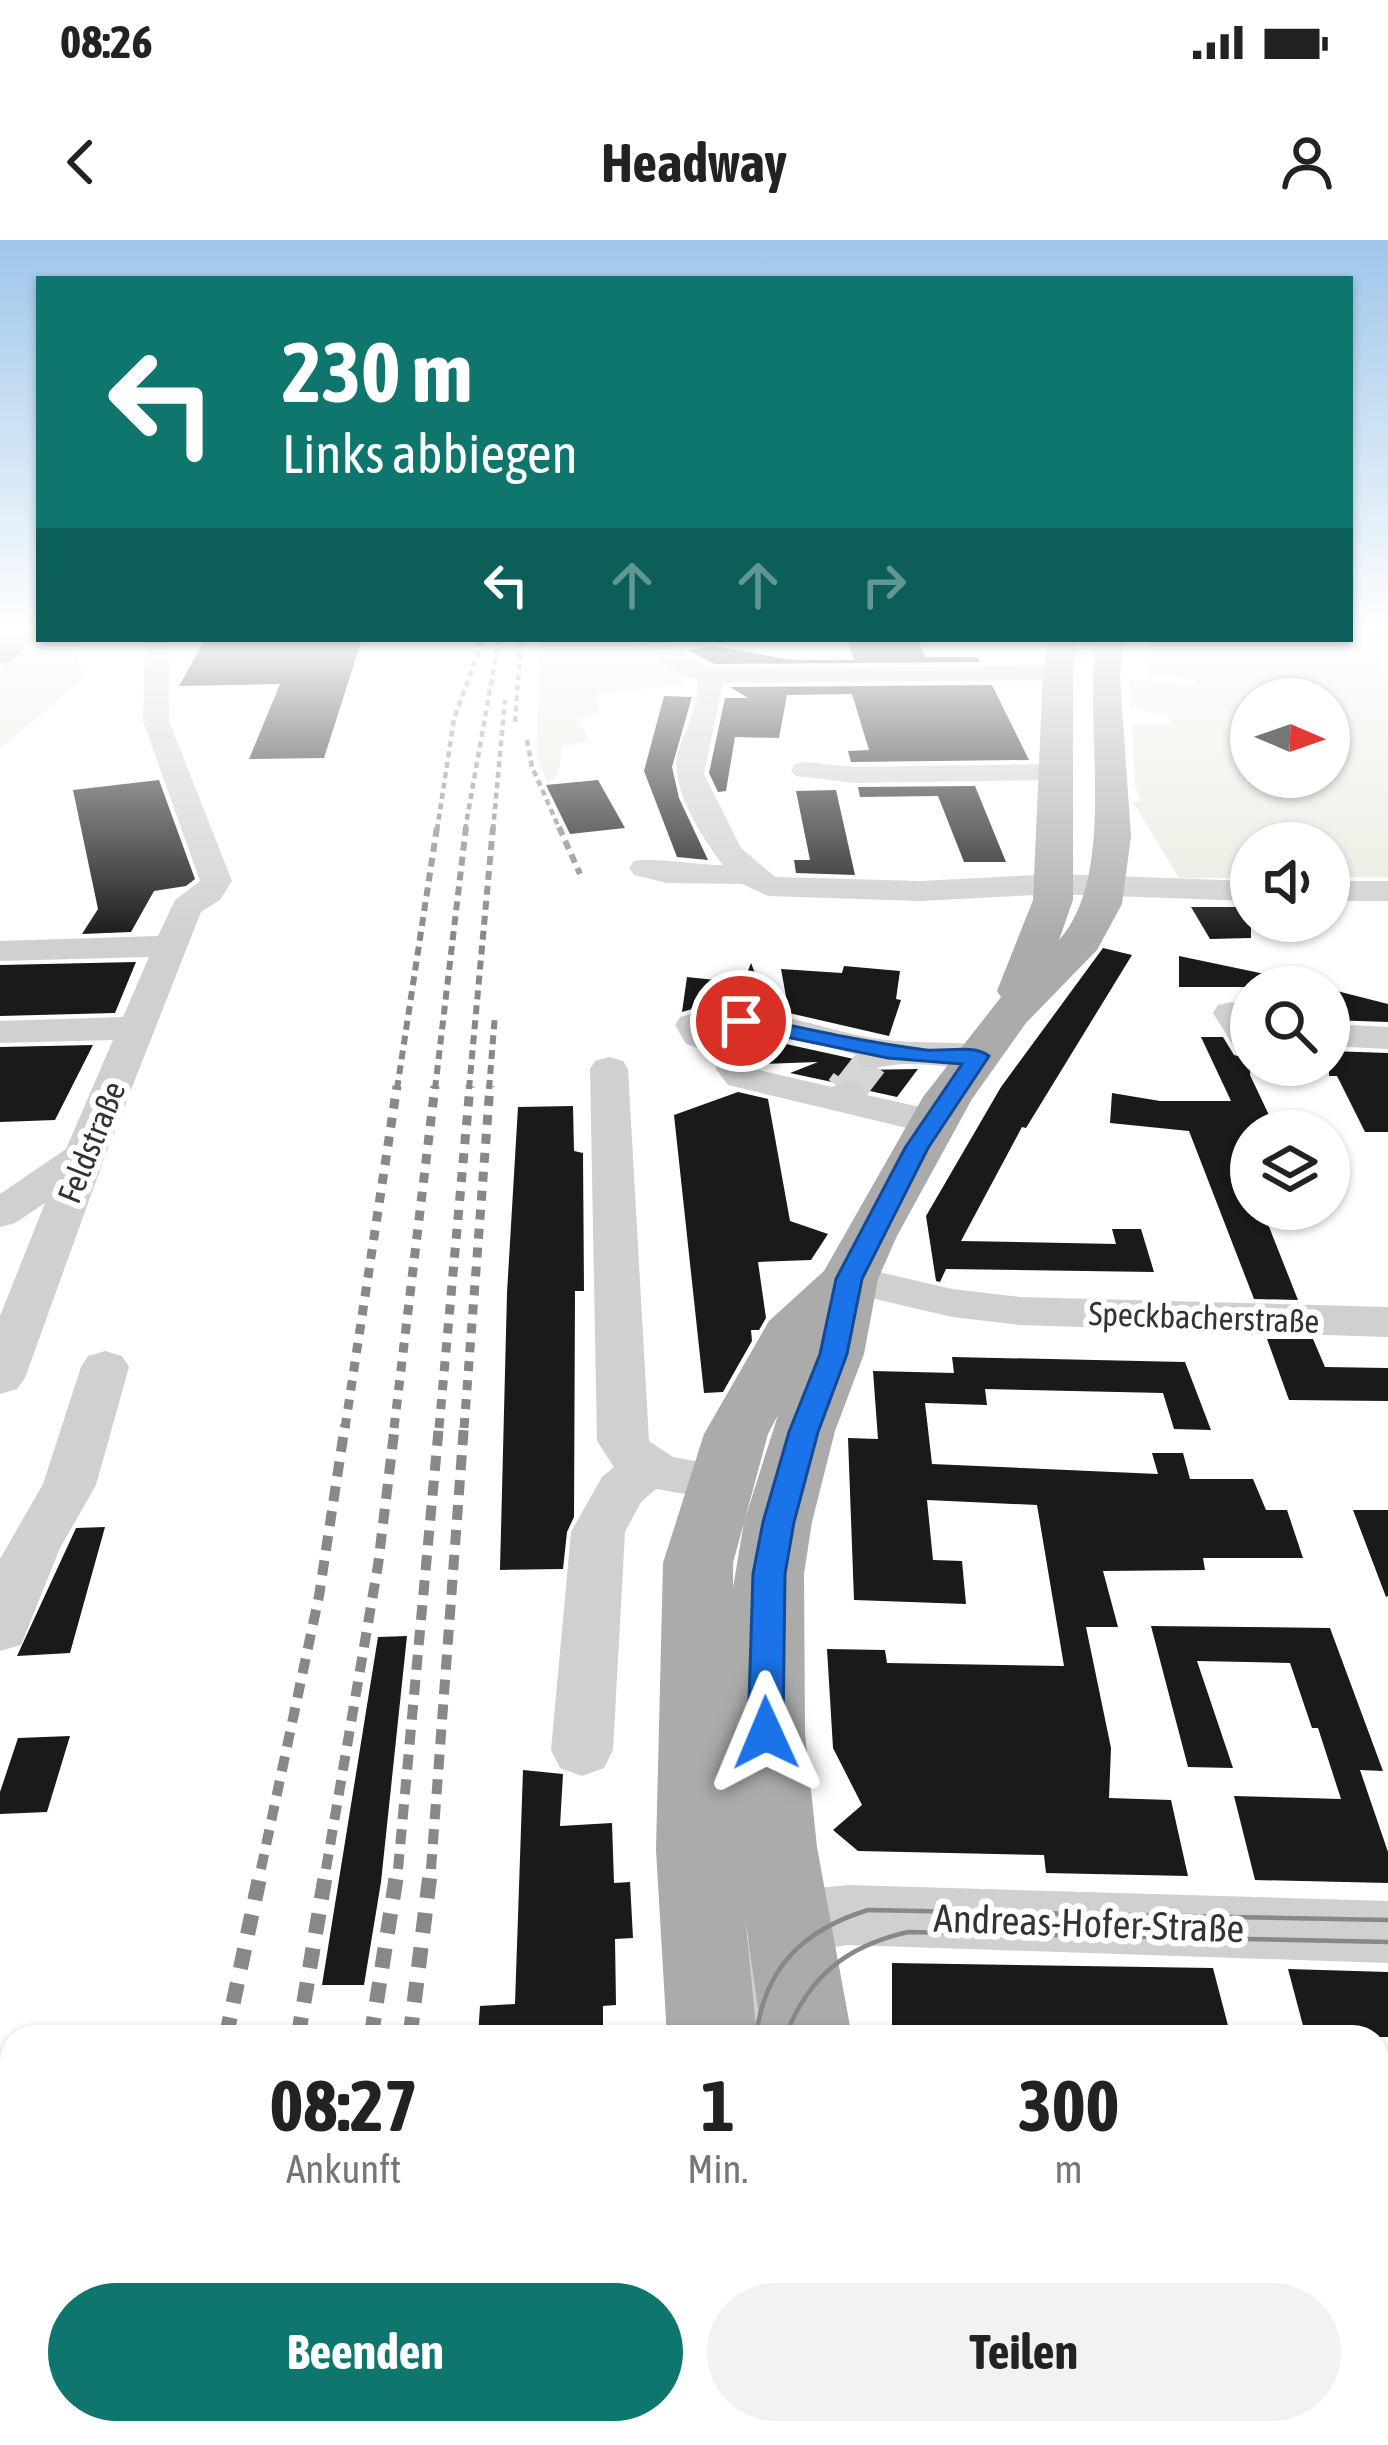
<!DOCTYPE html>
<html lang="de">
<meta charset="utf-8">
<style>
:root{--surface:#fff;--page:#f2f2f2;--text:#222;--muted:#767676;--accent:#0f766e}
body{margin:0;font-family:"Asap Condensed",sans-serif;background:var(--page);color:var(--text);height:100vh;display:flex;flex-direction:column;font-size:45px;white-space:nowrap}
*{box-sizing:border-box;margin:0}
p{font-size:39px;color:var(--muted)}
.icon{flex:none;width:66px;height:66px;fill:none;stroke:currentColor;stroke-width:2;stroke-linecap:round;stroke-linejoin:round}
.map{position:relative;flex:1;overflow:hidden}
.details{position:absolute;left:0px;top:1785px;width:1389px;height:420px;display:flex;flex-direction:column;background:var(--surface);border-radius:36px 36px 0 0;box-shadow:0 3px 9px #0004}
.details>*{flex:none}
.hud{position:absolute;left:36px;top:36px;width:1317px;height:366px;border-radius:0px;box-shadow:0 3px 9px #0004;background:#0f766e;color:#fff;overflow:hidden}
.needle{width:78px;rotate:92deg}
.buttons{position:absolute;left:1230px;top:438px;display:grid;gap:24px}
.buttons a{display:grid;place-items:center;width:120px;height:120px;border-radius:50%;background:var(--surface);box-shadow:0 3px 9px #0004;font-size:60px}
.pin{position:absolute;display:grid;place-items:center;width:102px;height:102px;color:#fff;margin:-51px;border:6px solid #fff;border-radius:50%;box-shadow:0 3px 12px #0007}
.me{position:absolute;width:132px;margin:-66px;rotate:359deg;stroke-linejoin:round;filter:drop-shadow(0 0 9px #0008)}
.turn{display:flex;align-items:center;gap:42px;height:252px;padding:0 48px;font-size:54px}
.turn .icon{width:156px;height:156px;stroke-width:2.5}
.turn b{display:block;font-size:84px;line-height:102px}
.lanes{display:flex;align-items:center;height:114px;padding:0 48px;background:#0003;justify-content:center;gap:60px;direction:ltr}
.lanes .off{opacity:.35}
.eta{display:flex;justify-content:space-evenly;align-items:center;height:204px;text-align:center}
.eta b{font-size:72px;font-weight:700;line-height:84px}
.button{display:flex;gap:24px;margin-top:auto;padding:24px 48px}
.button a{flex:1;height:138px;border-radius:72px;background:var(--accent);color:#fff;font-size:48px;font-weight:700;line-height:138px;text-align:center}
.button a+a{background:var(--page);color:var(--text)}
.status{display:flex;justify-content:space-between;align-items:center;height:84px;padding:0 60px;background:var(--surface);direction:ltr}
.status svg{height:33px;fill:currentColor}
header{display:flex;justify-content:space-between;align-items:center;height:156px;padding:0 48px;background:var(--surface);font-size:54px;font-weight:700}
.map>svg:first-child{display:block}
.green{fill:#e6ecdf;fill-rule:evenodd}
.building{fill:#1a1a1a}
.lines{fill:none;stroke-linecap:round;stroke-linejoin:round}
.minor-tunnel-far1{stroke:#d6d6d6;stroke-width:34;stroke-dasharray:34 16;stroke-linecap:butt}
.minor-tunnel{stroke:#d6d6d6;stroke-width:45;stroke-dasharray:45 22;stroke-linecap:butt}
.major-tunnel{stroke:#d6d6d6;stroke-width:33;stroke-dasharray:33 16;stroke-linecap:butt}
.minor{fill:#d0d0d0;fill-rule:evenodd}
.major{fill:#ababab;fill-rule:evenodd}
.highway{fill:#9a9a9a;fill-rule:evenodd}
.tram{stroke:#888;stroke-width:4.5}
.rail-far4{stroke:#888;stroke-width:4.5;stroke-dasharray:6 4.5;stroke-linecap:butt}
.rail-far3{stroke:#888;stroke-width:6;stroke-dasharray:9 6;stroke-linecap:butt}
.rail-far2{stroke:#888;stroke-width:9;stroke-dasharray:10 9;stroke-linecap:butt}
.rail-far1{stroke:#888;stroke-width:10;stroke-dasharray:15 10;stroke-linecap:butt}
.rail{stroke:#888;stroke-width:15;stroke-dasharray:20 15;stroke-linecap:butt}
.route{fill:#1a73e8;stroke:#114b97;stroke-width:3}
.labels{text-anchor:middle;dominant-baseline:central;stroke-width:12;stroke-linejoin:round;paint-order:stroke}
.street-label{font-size:33px;fill:#333;stroke:#fff}
.near-street-label{font-size:39px;fill:#333;stroke:#fff}
</style>
<div class="status"><b>08:26</b><svg viewBox="0 0 49 12"><path d="M0 12V9h3v3zM5 12V6h3v6zM10 12V3h3v9zM15 12V0h3v12zM26 1h20v11H26zM47 4h2v5h-2z"/></svg></div>
<header><svg class="icon" aria-label="back" viewBox="0 0 24 24"><path d="M15 5l-7 7 7 7"/></svg>Headway<svg class="icon" aria-label="person" viewBox="0 0 24 24"><circle cx="12" cy="8" r="4"/><path d="M4 21q1-7 8-7t8 7"/></svg></header>
<div class="map">
<svg width="1388" height="2205" viewBox="0 0 1388 2205">
<rect width="100%" height="100%" fill="#fff"/>
<path class="green" d="M 39,390 L 39,399 L 83,399 L 74,409 L 84,438 L 0,509 L 0,428 Z
M 539,399 C 592,399 650,388 684,438 L 680,444 L 594,455 L 600,472 L 578,479 L 589,501 L 563,506 L 558,535 L 548,544 L 537,515 Z
M 1148,399 L 1374,403 L 1388,448 L 1388,637 L 1329,637 L 1329,603 L 1251,603 L 1251,638 L 1179,638 L 1133,562 L 1141,561 L 1135,546 L 1132,484 L 1172,483 L 1166,475 L 1130,467 L 1130,440 L 1194,445 L 1195,439 L 1146,435 ZM 1251,459 L 1329,459 L 1329,537 L 1251,537 Z"/>
<path class="building" d="M 205,399 L 362,399 L 324,518 L 249,519 L 280,444 L 179,446 Z
M 847,399 L 918,399 L 925,417 L 977,417 L 980,422 L 714,424 L 689,410 L 713,406 L 792,420 L 854,420 Z
M 992,445 L 1029,520 L 851,522 L 848,511 L 869,510 L 852,454 L 787,455 L 779,498 L 735,497 L 726,551 L 718,552 L 709,533 L 725,458 L 748,458 L 730,447 Z
M 664,456 L 692,457 L 672,527 L 679,558 L 708,620 L 677,617 L 644,531 Z
M 159,540 L 195,639 L 186,646 L 154,651 L 131,692 L 82,694 L 98,669 L 73,550 Z
M 598,540 L 625,588 L 570,594 L 546,545 Z
M 975,546 L 1006,622 L 964,622 L 938,556 L 860,557 L 858,547 Z
M 836,550 L 855,635 L 796,633 L 794,620 L 810,620 L 796,551 Z
M 1191,667 L 1251,667 L 1251,698 L 1210,699 Z
M 1103,708 L 1132,715 L 1026,888 L 1022,887 L 961,1001 L 1116,1004 L 1112,989 L 1141,989 L 1154,1032 L 946,1029 L 940,1042 L 936,1041 L 926,976 L 1001,847 Z
M 1179,716 L 1284,738 L 1283,747 L 1179,747 Z
M 136,722 L 115,773 L 0,776 L 0,725 Z
M 751,723 L 769,769 L 709,764 L 682,772 L 687,737 L 743,743 Z
M 844,726 L 900,731 L 896,759 L 901,760 L 889,796 L 789,773 L 781,729 L 842,733 Z
M 1329,749 L 1388,764 L 1388,782 L 1329,780 Z
M 749,796 L 854,819 L 860,830 L 918,829 L 897,857 L 870,851 L 862,841 L 848,837 L 832,842 L 790,833 L 818,822 L 759,824 L 756,803 Z
M 1201,797 L 1223,797 L 1234,815 L 1251,820 L 1250,835 L 1276,890 L 1251,891 L 1251,969 L 1262,969 L 1298,1060 L 1254,1059 L 1189,891 L 1110,883 L 1112,853 L 1160,861 L 1231,861 Z
M 93,805 L 55,880 L 0,882 L 0,807 Z
M 1329,811 L 1388,813 L 1388,892 L 1365,892 L 1337,836 L 1329,836 Z
M 738,852 L 768,859 L 790,981 L 828,994 L 811,1020 L 758,1022 L 766,1078 L 759,1090 L 751,1090 L 752,1101 L 723,1152 L 704,1153 L 674,875 Z
M 573,866 L 574,911 L 583,913 L 584,1051 L 575,1051 L 574,1277 L 567,1292 L 563,1329 L 500,1330 L 507,1053 L 518,867 Z
M 1267,1099 L 1313,1099 L 1325,1127 L 1388,1128 L 1388,1161 L 1289,1160 Z
M 952,1117 L 1185,1122 L 1211,1190 L 1174,1189 L 1163,1153 L 985,1149 L 987,1165 L 925,1163 L 932,1224 L 1158,1234 L 1152,1213 L 1183,1213 L 1190,1239 L 1253,1239 L 1266,1270 L 1287,1270 L 1303,1318 L 1203,1318 L 1205,1330 L 1103,1331 L 1118,1387 L 1086,1387 L 1111,1508 L 1109,1558 L 1171,1560 L 1188,1636 L 1046,1633 L 1044,1615 L 858,1611 L 833,1590 L 862,1565 L 833,1508 L 827,1409 L 885,1410 L 887,1423 L 1064,1426 L 1037,1265 L 927,1260 L 933,1320 L 962,1321 L 966,1364 L 854,1360 L 848,1198 L 878,1199 L 873,1131 L 954,1133 Z
M 1353,1270 L 1388,1270 L 1388,1356 L 1386,1357 Z
M 105,1287 L 70,1413 L 17,1416 L 76,1288 Z
M 1151,1386 L 1330,1388 L 1383,1531 L 1360,1530 L 1388,1612 L 1388,1643 L 1255,1640 L 1234,1556 L 1341,1559 L 1318,1488 L 1312,1488 L 1290,1423 L 1197,1421 L 1233,1528 L 1188,1527 Z
M 407,1396 L 381,1642 L 364,1745 L 322,1745 L 378,1397 Z
M 70,1496 L 47,1572 L 0,1574 L 0,1552 L 18,1498 Z
M 523,1530 L 563,1534 L 560,1586 L 612,1583 L 614,1643 L 630,1642 L 633,1698 L 615,1699 L 616,1765 L 603,1766 L 603,1797 L 478,1797 L 480,1766 L 515,1764 Z
M 892,1723 L 1213,1728 L 1231,1797 L 892,1797 Z
M 1288,1729 L 1388,1732 L 1388,1797 L 1306,1797 Z"/>
<g class="lines">
<path class="minor-tunnel-far1" d="M 850,849 L 874,818"/>
<path class="minor-tunnel" d="M 847,853 L 852,846"/>
<path class="major-tunnel" d="M 1079,399 L 1081,417"/>
<path class="minor" d="M 1350,390 L 1388,390 L 1388,402 L 1350,398 Z
M 145,399 L 169,399 L 169,481 L 232,641 L 220,660 L 201,672 L 105,916 L 25,1138 L 17,1149 L 0,1154 L 0,1076 L 45,963 L 15,983 L 0,987 L 0,954 L 66,909 L 113,800 L 0,803 L 0,781 L 123,777 L 149,717 L 0,721 L 0,701 L 158,696 L 175,660 L 200,641 L 143,481 Z
M 633,399 L 660,399 L 713,429 L 1058,426 L 1070,433 L 1058,440 L 723,443 L 704,534 L 741,608 L 775,637 L 920,641 L 1054,634 L 1251,641 L 1251,661 L 1054,654 L 920,661 L 768,656 L 742,644 L 667,643 L 634,635 L 629,628 L 634,621 C 652,617 700,625 723,625 C 703,599 669,547 678,513 C 685,488 699,466 698,440 L 676,432 Z
M 805,522 L 854,527 L 1055,524 L 1069,532 L 1055,540 L 854,543 L 795,536 L 791,530 L 795,524 Z
M 1329,641 L 1388,641 L 1388,661 L 1329,661 Z
M 1231,762 L 1244,765 L 1251,776 L 1251,816 L 1238,813 L 1213,773 L 1218,765 Z
M 709,769 C 780,766 833,796 896,801 C 928,804 961,800 991,808 L 997,816 L 991,824 C 964,831 938,824 910,824 C 893,823 878,830 861,826 L 857,815 C 813,803 766,789 719,790 C 749,800 755,796 755,829 L 832,847 L 847,841 L 861,845 L 867,855 L 946,873 L 952,882 L 946,891 L 932,894 L 728,845 L 716,829 L 718,815 L 686,804 L 675,785 L 680,777 Z
M 1329,784 L 1388,787 L 1388,809 L 1329,806 Z
M 609,817 L 623,821 L 628,829 L 649,1201 L 673,1217 L 739,1229 L 746,1242 L 739,1255 L 720,1260 L 656,1249 L 641,1262 L 625,1292 L 613,1510 L 604,1528 L 582,1536 L 560,1528 L 551,1510 L 571,1292 L 602,1237 L 614,1227 L 597,1201 L 590,829 L 595,821 Z
M 849,1025 L 952,1049 L 1020,1057 L 1388,1067 L 1388,1097 L 1020,1085 L 952,1077 L 833,1049 L 826,1039 L 833,1029 Z
M 105,1111 L 122,1116 L 129,1127 L 96,1245 L 60,1308 L 21,1405 L 0,1411 L 0,1319 L 43,1244 L 81,1127 L 88,1116 Z
M 848,1645 L 1388,1661 L 1388,1723 L 848,1705 L 813,1710 L 804,1732 L 801,1797 L 729,1797 L 734,1732 L 766,1660 L 790,1651 Z
M 758,2193 L 844,2193 L 845,2205 L 759,2205 Z"/>
<path class="major" d="M 1049,399 L 1077,399 L 1073,433 L 1073,660 L 1059,700 C 1119,633 1083,484 1096,399 L 1124,399 L 1120,438 L 1131,596 L 1122,664 L 1097,710 L 1026,783 L 972,859 L 897,996 L 878,1039 L 864,1114 L 835,1191 L 812,1282 L 804,1334 L 805,1493 L 817,1607 L 852,1797 L 762,1797 L 746,1684 L 757,1797 L 667,1797 L 656,1610 L 663,1323 L 704,1194 L 769,1081 L 824,1031 L 923,857 L 1001,757 L 997,751 L 1033,660 L 1043,433 ZM 778,1175 L 744,1282 L 733,1348 L 733,1323 L 768,1194 Z
M 688,2193 L 796,2193 L 797,2205 L 689,2205 Z
M 802,2193 L 910,2193 L 911,2205 L 803,2205 Z"/>
<path class="highway" d="M 7,390 L 39,390 L 39,394 L 12,421 L 0,424 L 0,397 Z"/>
<path class="tram" d="M 756,1797 C 764,1728 803,1690 868,1670 L 1388,1680
M 785,1797 C 808,1737 846,1706 908,1692 L 1388,1702
M 788,2193 L 789,2205
M 815,2193 L 816,2205"/>
<path class="rail-far4" d="M 515,482 L 521,399
M 527,500 L 532,527 L 560,590
M 437,590 L 454,479 L 483,399
M 465,590 L 499,399
M 493,590 L 505,460"/>
<path class="rail-far3" d="M 559,587 L 580,634
M 397,849 L 437,587
M 435,849 L 466,587
M 469,849 L 493,587
M 489,849 L 495,775"/>
<path class="rail-far2" d="M 345,1188 L 397,846
M 394,1188 L 435,846
M 439,1188 L 470,846
M 464,1188 L 490,846"/>
<path class="rail-far1" d="M 261,1629 L 319,1356 L 345,1185
M 326,1629 L 378,1325 L 395,1185
M 398,1629 L 439,1185
M 431,1629 L 464,1185"/>
<path class="rail" d="M 226,1797 L 262,1626
M 298,1797 L 327,1626
M 371,1797 L 398,1626
M 410,1797 L 431,1626
M 107,2205 L 111,2193
M 200,2205 L 204,2193
M 265,2205 L 269,2193
M 306,2205 L 310,2193"/>
</g>
<linearGradient id="sky" x2="0" y2="1"><stop stop-color="#9ec6ea"/><stop offset="0.56" stop-color="#fff"/><stop offset="1" stop-color="#fff" stop-opacity="0"/></linearGradient>
<rect width="1388" height="699" fill="url(#sky)"/>
<path class="route" d="M 741,775 C 802,788 863,802 926,810 C 945,812 974,804 989,816 L 928,908 L 862,1039 L 847,1114 L 818,1192 L 794,1282 L 785,1334 L 783,1493 L 778,1503 L 766,1507 L 753,1503 L 748,1493 L 753,1334 L 763,1282 L 789,1192 L 820,1114 L 836,1039 L 905,908 L 962,824 L 888,818 L 733,786 L 733,777 Z"/>
<g class="labels">
<g class="street-label">
<text transform="translate(91 902) rotate(-68)">Feldstraße</text>
<text transform="translate(1204 1077) rotate(2)">Speckbacherstraße</text>
</g>
<g class="near-street-label">
<text transform="translate(1089 1683) rotate(2)">Andreas-Hofer-Straße</text>
</g>
</g>
</svg>
<div class="buttons">
<a><svg class="needle" viewBox="-14 -14 28 28"><path d="M0-13l5 13h-10z" fill="#e53935"/><path d="M0 13l5-13h-10z" fill="#767676"/></svg></a>
<a><svg class="icon" aria-label="sound" viewBox="0 0 24 24"><path d="M4 9h4l5-4v14l-5-4H4zM17 9q2 3 0 6"/></svg></a>
<a><svg class="icon" aria-label="search" viewBox="0 0 24 24"><circle cx="10" cy="10" r="6"/><path d="M15 15l6 6"/></svg></a>
<a><svg class="icon" aria-label="layers" viewBox="0 0 24 24"><path d="M12 4l9 5-9 5-9-5zM3 14l9 5 9-5"/></svg></a>
</div>
<div class="pin" style="left:741px;top:781px;background:#d93025"><svg class="icon" aria-label="arrive" viewBox="0 0 24 24"><path d="M6 21V4h12l-3 4 3 4H6"/></svg></div>
<svg class="me" style="left:766px;top:1493px" viewBox="-20 -20 40 40"><path d="M0-17L14 15 0 8-14 15z" fill="#1a73e8" stroke="#fff" stroke-width="4"/></svg>
<div class="hud">
<div class="turn"><svg class="icon" aria-label="left" viewBox="0 0 24 24"><path d="M17 20v-9H6M10 6l-5 5 5 5"/></svg><div><b>230 m</b>Links abbiegen</div></div>
<div class="lanes"><svg class="icon" aria-label="left" viewBox="0 0 24 24"><path d="M17 20v-9H6M10 6l-5 5 5 5"/></svg><svg class="icon off" aria-label="ahead" viewBox="0 0 24 24"><path d="M12 20V5M6 11l6-6 6 6"/></svg><svg class="icon off" aria-label="ahead" viewBox="0 0 24 24"><path d="M12 20V5M6 11l6-6 6 6"/></svg><svg class="icon off" aria-label="right" viewBox="0 0 24 24"><path d="M7 20v-9h11M14 6l5 5-5 5"/></svg></div>
</div>
<section class="details">
<div class="eta">
<div><b>08:27</b><p>Ankunft</p></div>
<div><b>1</b><p>Min.</p></div>
<div><b>300</b><p>m</p></div>
</div>
<div class="button"><a>Beenden</a><a>Teilen</a></div>
</section>
</div>
